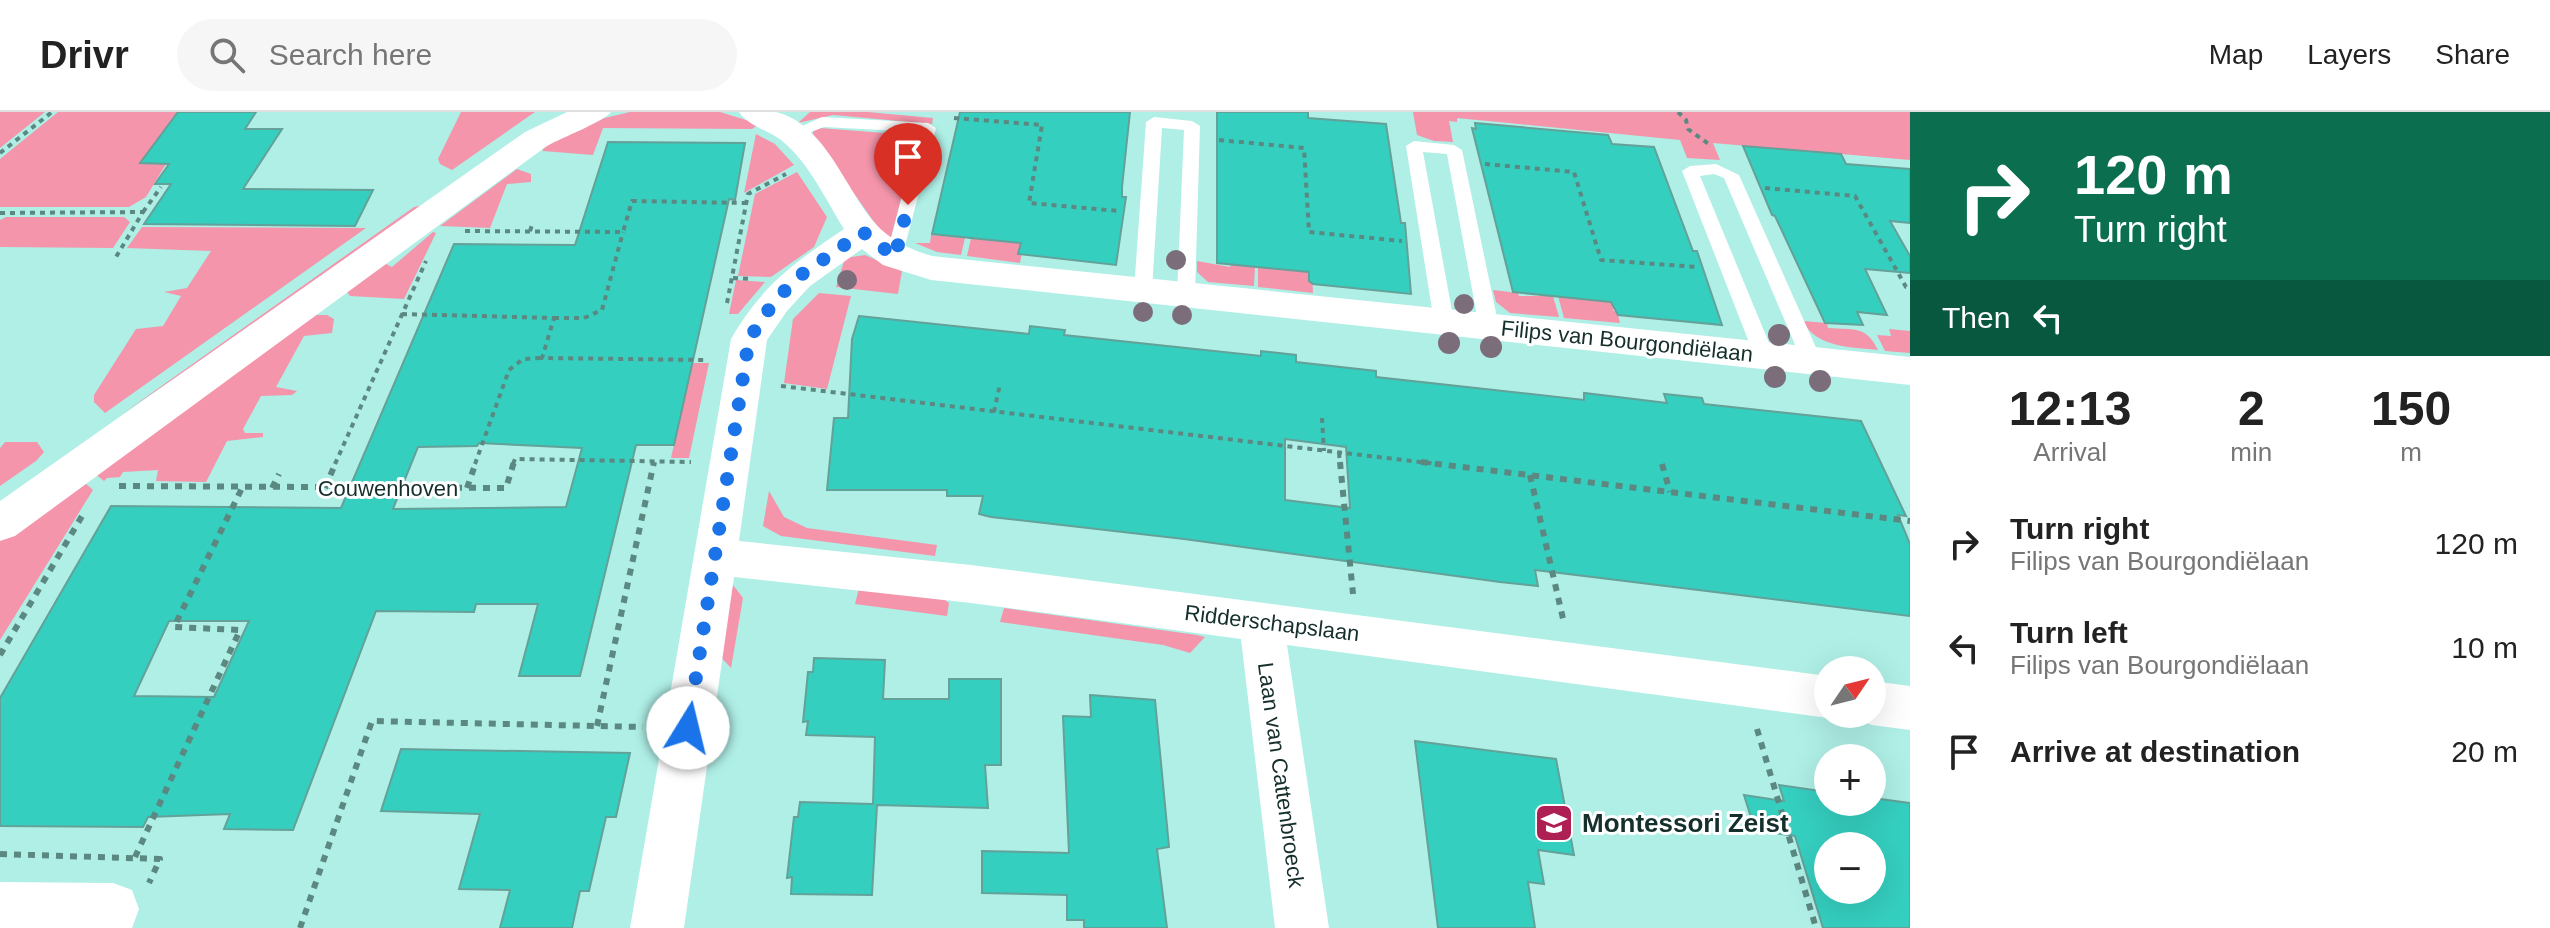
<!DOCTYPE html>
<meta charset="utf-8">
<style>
:root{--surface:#fff;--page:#f6f6f6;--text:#222;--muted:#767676;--line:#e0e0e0}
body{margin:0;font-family:Arial,sans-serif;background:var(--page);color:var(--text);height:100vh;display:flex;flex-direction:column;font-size:30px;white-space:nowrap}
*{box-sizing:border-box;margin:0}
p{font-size:26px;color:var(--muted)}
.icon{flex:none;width:44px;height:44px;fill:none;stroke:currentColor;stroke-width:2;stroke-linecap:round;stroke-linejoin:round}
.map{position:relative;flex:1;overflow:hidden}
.drawer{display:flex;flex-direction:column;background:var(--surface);width:640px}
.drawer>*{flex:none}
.top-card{background:#0b6e4f;color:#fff;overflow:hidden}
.needle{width:52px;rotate:55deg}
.tools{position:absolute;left:1814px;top:544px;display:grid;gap:16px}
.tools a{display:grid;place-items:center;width:72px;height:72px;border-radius:50%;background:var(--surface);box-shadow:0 8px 32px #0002;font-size:40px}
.pin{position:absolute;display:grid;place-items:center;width:68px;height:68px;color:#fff;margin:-82px -34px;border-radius:50% 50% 50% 0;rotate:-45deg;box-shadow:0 0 8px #0007}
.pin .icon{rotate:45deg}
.me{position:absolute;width:88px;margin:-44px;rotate:9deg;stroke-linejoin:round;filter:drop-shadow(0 0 6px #0008)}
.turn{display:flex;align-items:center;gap:28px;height:168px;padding:0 32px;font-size:36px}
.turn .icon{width:104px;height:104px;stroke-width:2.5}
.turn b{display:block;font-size:56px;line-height:68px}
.then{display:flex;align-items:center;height:76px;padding:0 32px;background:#0003;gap:16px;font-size:30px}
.eta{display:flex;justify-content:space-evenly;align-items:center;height:136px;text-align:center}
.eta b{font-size:48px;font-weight:800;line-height:56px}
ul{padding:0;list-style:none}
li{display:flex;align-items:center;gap:24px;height:104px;padding:0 32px}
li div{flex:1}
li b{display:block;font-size:30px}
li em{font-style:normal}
header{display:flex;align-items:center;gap:48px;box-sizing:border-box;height:112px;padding:0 40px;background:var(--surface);border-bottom:2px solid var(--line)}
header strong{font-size:38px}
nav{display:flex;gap:44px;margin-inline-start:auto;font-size:28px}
.search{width:560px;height:72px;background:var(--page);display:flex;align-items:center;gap:20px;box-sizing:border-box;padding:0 28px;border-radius:44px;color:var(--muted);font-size:30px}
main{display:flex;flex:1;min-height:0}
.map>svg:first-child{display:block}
.green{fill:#f495ab}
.building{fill:#35cfc0;stroke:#63a199;stroke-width:2;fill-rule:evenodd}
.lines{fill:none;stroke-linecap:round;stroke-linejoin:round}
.path-far1{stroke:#5c8882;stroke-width:4;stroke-dasharray:5 5;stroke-linecap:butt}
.path{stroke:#5c8882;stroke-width:6;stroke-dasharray:7 7;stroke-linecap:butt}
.service{fill:#fff;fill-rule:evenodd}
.minor{fill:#fff;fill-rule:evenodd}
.tree{fill:#7c6d7a}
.route{stroke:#1a73e8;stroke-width:14;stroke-dasharray:0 25.2}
.labels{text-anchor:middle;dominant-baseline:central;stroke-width:6;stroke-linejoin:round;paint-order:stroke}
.street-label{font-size:22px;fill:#152f2c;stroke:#fff}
.near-poi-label{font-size:26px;font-weight:bold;fill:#152f2c;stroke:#fff;text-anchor:start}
</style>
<header>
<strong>Drivr</strong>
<div class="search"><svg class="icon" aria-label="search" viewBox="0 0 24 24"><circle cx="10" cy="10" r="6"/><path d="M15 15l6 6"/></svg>Search here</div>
<nav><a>Map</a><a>Layers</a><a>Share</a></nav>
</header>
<main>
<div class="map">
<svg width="1910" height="816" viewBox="0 0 1910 816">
<rect width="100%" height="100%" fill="#afefe6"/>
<path class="green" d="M 0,0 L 45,0 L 0,36 Z
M 58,0 L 178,0 L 140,51 L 166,52 L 146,85 L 129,95 L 0,95 L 0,47 Z
M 461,0 L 535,0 L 452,58 L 440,52 L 438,47 Z
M 630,0 L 720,0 L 759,12 L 752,17 L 603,16 L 593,43 L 543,39 L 542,35 L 592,9 Z
M 810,0 L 868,0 L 933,6 L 932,12 L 833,3 L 798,11 Z
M 1413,0 L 1910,0 L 1910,48 L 1713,31 L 1720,48 L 1687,46 L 1680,28 L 1457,6 L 1457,10 L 1449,9 L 1453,30 L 1434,29 L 1417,23 Z
M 820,16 L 898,22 L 915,32 L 891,126 L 886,127 L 813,23 L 813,19 Z
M 756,22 L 775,32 L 794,53 L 744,81 Z
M 517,57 L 531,62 L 531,70 L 507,72 L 490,116 L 440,114 Z
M 797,60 L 827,105 L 814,135 L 771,165 L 738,164 L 755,82 Z
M 419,94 L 425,96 L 122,302 L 414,95 Z
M 6,105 L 124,105 L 130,110 L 113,136 L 0,135 L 0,108 Z
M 142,115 L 366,116 L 105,301 L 94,290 L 94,283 L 136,217 L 163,214 L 181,184 L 164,180 L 187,176 L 211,139 L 127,136 Z
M 433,120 L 436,121 L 404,187 L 350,184 L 347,180 L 382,150 L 392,155 Z
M 931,123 L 965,126 L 961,143 L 937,140 L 915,131 L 930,131 Z
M 971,126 L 1023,131 L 1019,139 L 1022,140 L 1020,151 L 967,144 Z
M 865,143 L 902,159 L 898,182 L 836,175 L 845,146 Z
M 1197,149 L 1230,155 L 1231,152 L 1255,155 L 1254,174 L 1208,170 L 1197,160 Z
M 1258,155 L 1312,160 L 1313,181 L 1258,175 Z
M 736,168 L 765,170 L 738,202 L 729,202 Z
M 1493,178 L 1518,181 L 1519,184 L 1553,184 L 1559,205 L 1510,201 L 1496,190 Z
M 819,181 L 851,184 L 827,277 L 784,271 L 793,207 Z
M 1558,184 L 1614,190 L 1613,199 L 1617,199 L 1620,211 L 1564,206 Z
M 316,203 L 327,203 L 334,207 L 332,221 L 304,224 L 276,275 L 297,279 L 292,283 L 261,284 L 243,317 L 245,321 L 263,321 L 263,325 L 227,329 L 206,370 L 156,369 L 158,358 L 123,360 L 120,365 L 107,366 L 104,369 L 94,361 Z
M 1803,209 L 1827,211 L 1828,216 C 1853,218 1866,213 1878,238 C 1852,235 1816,236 1803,209 Z
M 1889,217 L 1910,219 L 1910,241 L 1885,239 L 1877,223 L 1891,224 Z
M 692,251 L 709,251 L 689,346 L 671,346 Z
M 5,330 L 37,330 L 44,340 L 36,349 L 0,374 L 0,336 Z
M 84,370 L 93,378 L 0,528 L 0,427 Z
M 769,379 L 784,405 L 807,416 L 937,433 L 935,444 L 781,424 L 763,414 Z
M 733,473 L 743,486 L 731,556 L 716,540 Z
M 859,476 L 945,488 L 949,491 L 947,504 L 855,492 Z
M 1004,496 L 1197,523 L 1205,525 L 1190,541 L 1163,533 L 1000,510 Z"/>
<path class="building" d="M 178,0 L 256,0 L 245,17 L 282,17 L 243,77 L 373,78 L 355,114 L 144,112 L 171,72 L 155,72 L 169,52 L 140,51 Z
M 960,0 L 1130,0 L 1122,75 L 1122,85 L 1126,85 L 1116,153 L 1018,142 L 1021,131 L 932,122 Z
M 1217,0 L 1308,0 L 1308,6 L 1386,12 L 1401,111 L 1405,111 L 1411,182 L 1313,172 L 1309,169 L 1309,160 L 1217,151 Z
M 1475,11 L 1608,23 L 1612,32 L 1654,35 L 1693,139 L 1697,139 L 1722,213 L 1618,203 L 1611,190 L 1513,180 L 1472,16 L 1476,17 Z
M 608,30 L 745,31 L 735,88 L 729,87 L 674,333 L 636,333 L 580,564 L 519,564 L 538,492 L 476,492 L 474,500 L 376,499 L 293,718 L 224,717 L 230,702 L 148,705 L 143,715 L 0,714 L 0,586 L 111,394 L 341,396 L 454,132 L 575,133 ZM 479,331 L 582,336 L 566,395 L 393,397 L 418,335 L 477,334 ZM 169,509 L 249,509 L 214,585 L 134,584 Z
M 1743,34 L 1841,42 L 1846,52 L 1910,57 L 1910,111 L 1890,109 L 1910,144 L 1910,161 L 1865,157 L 1887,203 L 1857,200 L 1863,213 L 1825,211 L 1775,104 L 1772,103 Z
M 859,204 L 1029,222 L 1030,214 L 1065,218 L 1064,223 L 1261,244 L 1261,239 L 1296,243 L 1296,250 L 1376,259 L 1376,265 L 1584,288 L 1584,281 L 1667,291 L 1664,282 L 1702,286 L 1704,292 L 1861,309 L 1906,404 L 1898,403 L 1910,432 L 1910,504 L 1535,458 L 1538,474 L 1500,470 L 1184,427 L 991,405 L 979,402 L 983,384 L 947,384 L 947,378 L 827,378 L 834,306 L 848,306 L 852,227 ZM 1285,327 L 1346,335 L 1350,396 L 1285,388 Z
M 814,546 L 885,548 L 883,587 L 949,587 L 949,567 L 1001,567 L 1001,653 L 985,653 L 988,696 L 877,693 L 872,783 L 791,782 L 792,765 L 787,766 L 794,705 L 798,705 L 800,690 L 873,692 L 875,625 L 806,623 L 808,609 L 803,610 L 808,560 L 813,560 Z
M 1090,583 L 1155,588 L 1169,735 L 1157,737 L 1167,816 L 1084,816 L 1084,808 L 1067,808 L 1067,783 L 982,781 L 982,739 L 1069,741 L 1063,604 L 1091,605 Z
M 1415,629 L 1556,647 L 1574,743 L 1538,738 L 1544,772 L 1528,770 L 1535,816 L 1438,816 Z
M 401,637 L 630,641 L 616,705 L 606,705 L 589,779 L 580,779 L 572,816 L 500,816 L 510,778 L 459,777 L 480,702 L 381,699 Z
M 1779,673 L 1828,680 L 1828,690 L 1872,690 L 1872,686 L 1910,691 L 1910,816 L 1823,816 L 1795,724 L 1755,718 L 1744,683 L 1784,689 ZM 1828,734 L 1872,734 L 1872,778 L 1828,778 Z"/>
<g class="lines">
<path class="path-far1" d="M 1678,0 L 1686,8 L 1688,17 L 1710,33
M 954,6 L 1042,13 L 1029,91 L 1119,99
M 1219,28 L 1304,36 L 1309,120 L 1402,129
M 0,41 L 52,0
M 1485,52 L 1574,60 L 1601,148 L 1697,155
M 1765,76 L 1855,84 L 1906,175 L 1910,176
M 143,100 L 161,75
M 0,101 L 143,100 L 116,145
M 465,119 L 623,120 L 632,89 L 746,91
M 530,119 L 533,110
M 733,166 L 752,167
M 727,191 L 748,82 L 786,62
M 402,202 L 554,206 L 542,246 L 707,248
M 554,206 L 584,206 L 602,198 L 623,120
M 781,274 L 1437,352
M 994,300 L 1000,272
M 1322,306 L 1324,339
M 1339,341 L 1340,352
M 335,352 L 426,149
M 475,352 L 509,258 L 523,247 L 542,246
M 513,352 L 515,347 L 691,350"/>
<path class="path" d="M 1340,350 L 1353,482
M 1421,350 L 1910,409
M 1662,352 L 1670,380
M 1530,363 L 1564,511
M 119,374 L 506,376 L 514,350
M 272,376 L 279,362
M 325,376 L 336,350
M 467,376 L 476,350
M 0,543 L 85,399
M 597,614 L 654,350
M 1757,617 L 1816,816
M 0,742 L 160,747 L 149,771
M 135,745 L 240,518 L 174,515 L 242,376
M 300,816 L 372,609 L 643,615"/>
<path class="service" d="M 822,5 L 928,11 L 936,16 L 901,149 L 895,151 L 886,145 L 919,20 L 824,15 L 793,27 L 785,22 Z
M 1154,5 L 1192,9 L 1200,14 L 1195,183 L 1186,190 L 1177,183 L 1184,18 L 1162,16 L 1152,178 L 1143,184 L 1134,178 L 1146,10 Z
M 1414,29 L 1454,33 L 1462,38 L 1499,215 L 1496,220 L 1489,222 L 1479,215 L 1447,42 L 1423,40 L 1454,210 L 1444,217 L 1434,210 L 1406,34 Z
M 1716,52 L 1739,63 L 1822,249 L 1819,254 L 1805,254 L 1802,249 L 1724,66 L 1714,62 L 1700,64 L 1774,243 L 1764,250 L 1754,243 L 1682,59 L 1690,54 Z"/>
<path class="minor" d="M 567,0 L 611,0 C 605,9 561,26 547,34 L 15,424 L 0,429 L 0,389 L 525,20 Z
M 739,0 C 750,0 765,0 776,0 C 825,12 845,76 874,110 C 889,128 911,138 932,144 L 1910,245 L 1910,273 L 931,168 L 883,153 L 862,137 L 810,174 L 787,199 L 767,228 L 739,429 L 971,453 L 1828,564 L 1828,602 L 1840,602 L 1828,606 L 1287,533 L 1329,816 L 1275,816 L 1241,527 L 971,491 L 734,465 L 684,816 L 630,816 L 731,227 C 762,173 794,151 844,117 C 826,88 808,49 781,28 C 768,18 748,14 739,0 Z
M 1872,569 L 1910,574 L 1910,618 L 1872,613 L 1855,606 L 1853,602 L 1872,602 Z
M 0,770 L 113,771 L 132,778 L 139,797 L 132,816 L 0,816 Z"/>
</g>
<g class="tree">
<circle cx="1176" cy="148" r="10"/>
<circle cx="847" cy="168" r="10"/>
<circle cx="1464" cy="192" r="10"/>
<circle cx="1143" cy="200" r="10"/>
<circle cx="1182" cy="203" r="10"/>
<circle cx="1779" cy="223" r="11"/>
<circle cx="1449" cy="231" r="11"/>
<circle cx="1491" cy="235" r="11"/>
<circle cx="1775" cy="265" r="11"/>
<circle cx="1820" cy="269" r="11"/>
</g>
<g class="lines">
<path class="route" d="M 688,616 L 749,227 L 774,190 L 798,165 L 863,120 L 895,145 L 908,93"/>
</g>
<defs>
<symbol id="school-square" viewBox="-11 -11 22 22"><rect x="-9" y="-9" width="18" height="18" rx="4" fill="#ae1f54" stroke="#fff"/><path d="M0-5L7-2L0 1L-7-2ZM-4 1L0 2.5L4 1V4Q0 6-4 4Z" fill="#fff"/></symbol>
</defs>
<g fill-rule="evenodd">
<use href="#school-square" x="1532" y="689" width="44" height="44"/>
</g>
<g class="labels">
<g class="street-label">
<text transform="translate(1627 229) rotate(6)">Filips van Bourgondiëlaan</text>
<text x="388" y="376">Couwenhoven</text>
<text transform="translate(1272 511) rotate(7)">Ridderschapslaan</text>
<text transform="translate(1281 663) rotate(82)">Laan van Cattenbroeck</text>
</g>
<g class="near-poi-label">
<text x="1582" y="711">Montessori Zeist</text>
</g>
</g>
</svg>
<div class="tools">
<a><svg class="needle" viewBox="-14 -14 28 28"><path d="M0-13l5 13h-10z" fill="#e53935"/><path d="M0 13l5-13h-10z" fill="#767676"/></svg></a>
<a>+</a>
<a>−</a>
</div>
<div class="pin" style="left:908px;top:93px;background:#d93025"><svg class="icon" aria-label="arrive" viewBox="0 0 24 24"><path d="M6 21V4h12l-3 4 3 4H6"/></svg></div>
<svg class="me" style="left:688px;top:616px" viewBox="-20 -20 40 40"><circle r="19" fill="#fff"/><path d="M0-13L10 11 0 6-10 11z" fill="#1a73e8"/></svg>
</div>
<section class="drawer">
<div class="top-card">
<div class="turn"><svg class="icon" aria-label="right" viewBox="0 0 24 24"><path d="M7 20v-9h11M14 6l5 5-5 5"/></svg><div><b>120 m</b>Turn right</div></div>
<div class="then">Then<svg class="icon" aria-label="left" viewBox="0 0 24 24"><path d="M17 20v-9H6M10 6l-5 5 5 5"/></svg></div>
</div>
<div class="eta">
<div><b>12:13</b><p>Arrival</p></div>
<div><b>2</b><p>min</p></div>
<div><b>150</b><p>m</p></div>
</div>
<ul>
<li><svg class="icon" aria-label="right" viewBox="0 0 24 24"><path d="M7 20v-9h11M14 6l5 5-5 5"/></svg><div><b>Turn right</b><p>Filips van Bourgondiëlaan</p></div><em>120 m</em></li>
<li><svg class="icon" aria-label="left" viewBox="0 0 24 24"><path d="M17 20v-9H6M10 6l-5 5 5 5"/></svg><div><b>Turn left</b><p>Filips van Bourgondiëlaan</p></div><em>10 m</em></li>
<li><svg class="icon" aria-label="arrive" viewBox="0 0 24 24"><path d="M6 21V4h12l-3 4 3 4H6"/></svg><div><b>Arrive at destination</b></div><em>20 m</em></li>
</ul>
</section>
</main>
